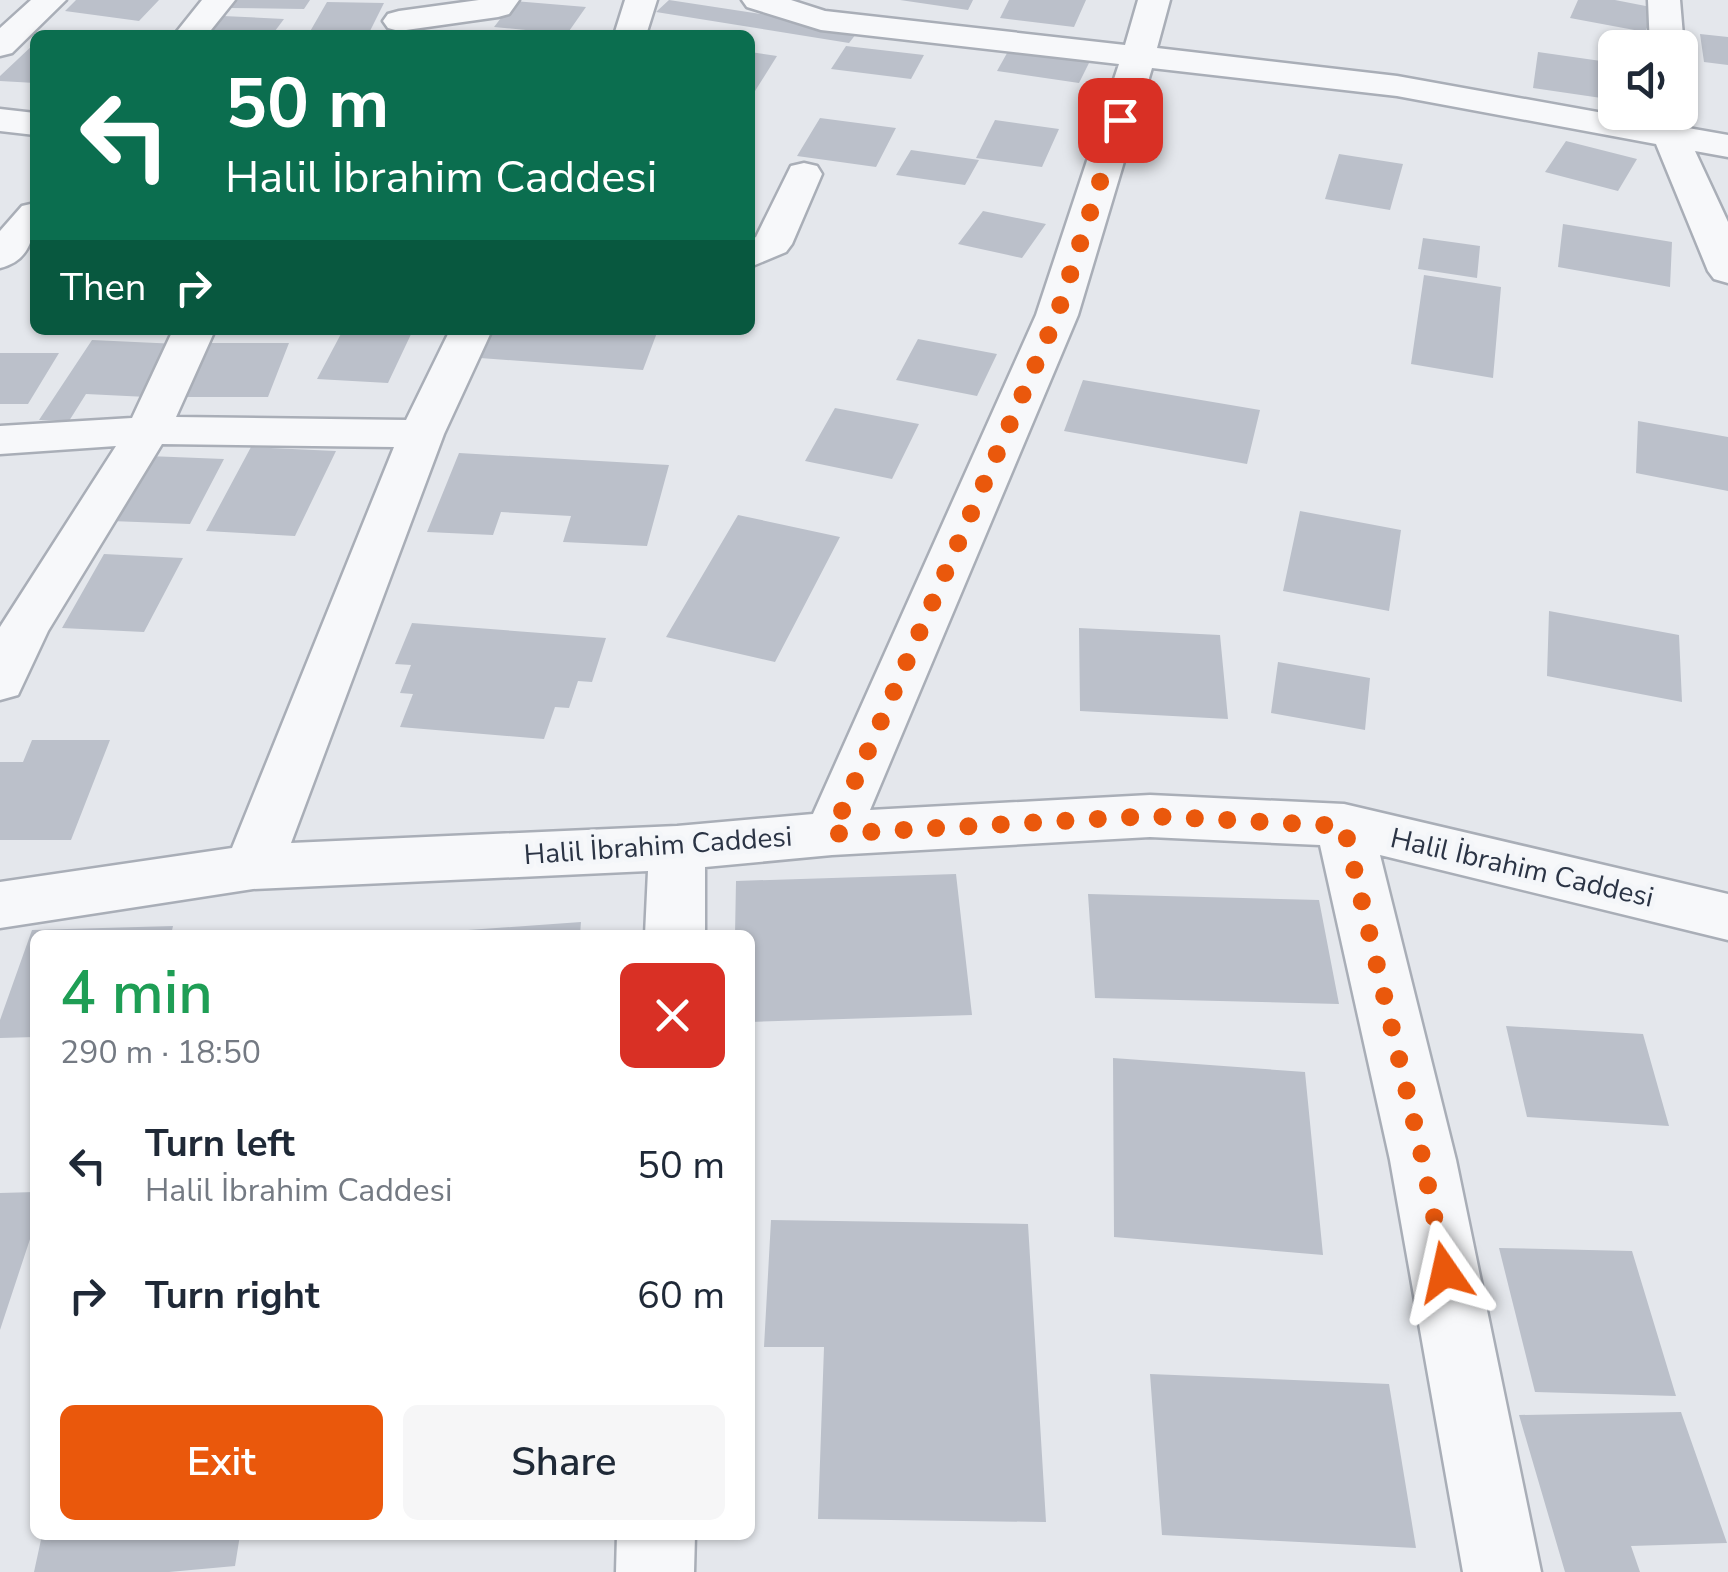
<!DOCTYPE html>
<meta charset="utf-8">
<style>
:root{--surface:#fff;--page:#f6f6f7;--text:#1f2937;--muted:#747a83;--accent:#ea580c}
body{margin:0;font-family:"Nunito Sans",sans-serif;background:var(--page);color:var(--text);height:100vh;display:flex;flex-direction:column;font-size:38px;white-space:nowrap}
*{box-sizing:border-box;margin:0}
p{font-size:32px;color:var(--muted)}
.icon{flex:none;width:55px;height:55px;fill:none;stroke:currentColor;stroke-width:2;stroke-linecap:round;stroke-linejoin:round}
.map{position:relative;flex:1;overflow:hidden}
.details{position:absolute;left:30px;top:930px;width:725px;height:610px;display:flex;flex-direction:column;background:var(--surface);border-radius:15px;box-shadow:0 2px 8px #0004}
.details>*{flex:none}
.guide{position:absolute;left:30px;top:30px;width:725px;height:305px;border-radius:15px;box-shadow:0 2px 8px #0004;background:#0b6e4f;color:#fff;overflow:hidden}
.controls{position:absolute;left:1598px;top:30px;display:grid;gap:20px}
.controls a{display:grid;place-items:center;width:100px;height:100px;border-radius:15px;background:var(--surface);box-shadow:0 2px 8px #0004;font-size:50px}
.pin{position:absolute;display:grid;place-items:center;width:85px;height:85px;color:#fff;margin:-42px;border-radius:20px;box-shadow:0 5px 15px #0006}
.me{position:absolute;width:110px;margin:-55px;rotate:349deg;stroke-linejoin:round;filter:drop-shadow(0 0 8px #0008)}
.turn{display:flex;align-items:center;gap:35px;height:210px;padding:0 30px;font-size:45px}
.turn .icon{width:130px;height:130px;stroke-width:2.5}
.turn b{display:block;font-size:70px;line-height:85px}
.then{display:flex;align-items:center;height:95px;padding:0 30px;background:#0003;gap:20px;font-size:38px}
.round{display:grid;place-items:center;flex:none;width:105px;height:105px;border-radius:15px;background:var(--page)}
.overview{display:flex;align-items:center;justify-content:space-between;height:170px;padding:0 30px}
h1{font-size:60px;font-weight:600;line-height:75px;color:#1e9e55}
.primary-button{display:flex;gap:20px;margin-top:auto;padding:20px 30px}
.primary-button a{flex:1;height:115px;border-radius:15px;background:var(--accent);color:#fff;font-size:40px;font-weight:600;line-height:115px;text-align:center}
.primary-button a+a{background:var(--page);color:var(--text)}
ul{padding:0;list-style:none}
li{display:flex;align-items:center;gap:30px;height:130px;padding:0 30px}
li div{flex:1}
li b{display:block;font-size:38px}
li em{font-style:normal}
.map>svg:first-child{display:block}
.building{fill:#bbc0ca}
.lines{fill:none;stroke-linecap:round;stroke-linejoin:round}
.minor-casing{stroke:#a9aeb7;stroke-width:5}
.minor{fill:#f7f8fa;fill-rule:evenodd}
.route{stroke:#ea580c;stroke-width:18;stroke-dasharray:0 32.4}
.labels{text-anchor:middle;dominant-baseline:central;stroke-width:10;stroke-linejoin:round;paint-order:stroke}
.street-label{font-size:28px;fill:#2b3445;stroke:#f4f6f9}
</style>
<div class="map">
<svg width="1728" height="1572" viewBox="0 0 1728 1572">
<rect width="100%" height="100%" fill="#e4e7ec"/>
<path class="building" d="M 76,0 L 159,0 L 139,21 L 65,11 Z
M 234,0 L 310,0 L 304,9 L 229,8 Z
M 669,0 L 860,29 L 849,43 L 656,12 Z
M 900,0 L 973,0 L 968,10 Z
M 1009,0 L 1086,0 L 1074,27 L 1000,18 Z
M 1578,0 L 1615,0 L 1656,8 L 1645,32 L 1570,18 Z
M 514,1 L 586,7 L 567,34 L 494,27 Z
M 327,2 L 384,3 L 368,35 L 308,35 Z
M 223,16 L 284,19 L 272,35 L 208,35 Z
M 1700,34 L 1728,37 L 1728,65 L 1704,62 Z
M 35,43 L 35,83 L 0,81 L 0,76 Z
M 846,46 L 924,55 L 911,79 L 831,69 Z
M 1011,46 L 1092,57 L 1079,83 L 997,71 Z
M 750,52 L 777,56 L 750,99 Z
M 1538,52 L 1615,63 L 1615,100 L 1533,88 Z
M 820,118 L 896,128 L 876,167 L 797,156 Z
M 995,120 L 1059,129 L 1042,167 L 976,158 Z
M 1566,141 L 1637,159 L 1618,191 L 1545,172 Z
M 911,150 L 979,160 L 965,185 L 896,175 Z
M 1339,154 L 1403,164 L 1390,210 L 1325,199 Z
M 983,211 L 1046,224 L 1022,258 L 958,244 Z
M 1563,224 L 1672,242 L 1670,287 L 1558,267 Z
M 1423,238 L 1480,246 L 1477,278 L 1418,269 Z
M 1424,275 L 1501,287 L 1493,378 L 1411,364 Z
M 343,330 L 413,330 L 388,383 L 317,379 Z
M 493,330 L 658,330 L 643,370 L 480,358 Z
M 918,339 L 997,354 L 977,396 L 896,380 Z
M 92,340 L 178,344 L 147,397 L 86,394 L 69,421 L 39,420 Z
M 210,343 L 289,343 L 268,397 L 185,397 Z
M 0,353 L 59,353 L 28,404 L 0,404 Z
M 1083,380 L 1260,410 L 1247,464 L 1064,431 Z
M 835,408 L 919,424 L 892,479 L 805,461 Z
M 1638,421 L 1728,437 L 1728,491 L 1636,473 Z
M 251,447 L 336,451 L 295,536 L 206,531 Z
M 459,453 L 669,465 L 647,546 L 563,542 L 571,516 L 501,512 L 493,535 L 427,532 Z
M 148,456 L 224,459 L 190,524 L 111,521 Z
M 1300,511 L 1401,530 L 1389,611 L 1283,591 Z
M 738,515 L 840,537 L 775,662 L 666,637 Z
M 104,554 L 183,558 L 144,632 L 62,628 Z
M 1549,611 L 1679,635 L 1682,702 L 1547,676 Z
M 412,623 L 606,638 L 592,682 L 578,681 L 569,708 L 555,707 L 544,739 L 400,727 L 413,694 L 400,693 L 411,665 L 395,664 Z
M 1079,628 L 1220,635 L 1228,719 L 1080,711 Z
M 1278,662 L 1370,678 L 1365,730 L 1271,713 Z
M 32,740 L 110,740 L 71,840 L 0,840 L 0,762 L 23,762 Z
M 956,874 L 972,1015 L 750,1022 L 750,935 L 735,935 L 736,881 Z
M 1088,894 L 1319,900 L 1339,1004 L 1095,998 Z
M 581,922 L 580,935 L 453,935 L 454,931 Z
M 173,926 L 171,935 L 35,935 L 35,1037 L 0,1038 L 0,1020 L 32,930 Z
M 1506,1026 L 1643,1034 L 1669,1126 L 1527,1117 Z
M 1113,1058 L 1305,1072 L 1323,1255 L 1114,1237 Z
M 35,1192 L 35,1224 L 0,1330 L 0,1193 Z
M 771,1220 L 1028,1224 L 1046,1522 L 818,1519 L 824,1347 L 764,1347 Z
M 1499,1248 L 1632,1251 L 1676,1396 L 1535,1392 Z
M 1150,1374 L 1389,1384 L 1416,1548 L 1162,1535 Z
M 1681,1412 L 1727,1543 L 1631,1546 L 1640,1572 L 1565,1572 L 1519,1415 Z
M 42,1535 L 240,1535 L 235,1566 L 169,1572 L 34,1572 Z"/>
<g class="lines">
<defs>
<path id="minor" d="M 31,0 L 66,0 L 12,53 L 0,56 L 0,28 Z
M 202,0 L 235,0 L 207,35 L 174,35 Z
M 479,0 L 519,0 L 509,14 L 498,17 L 399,31 L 388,28 L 383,21 L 388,14 L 399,11 Z
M 625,0 L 657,0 L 646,35 L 614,35 Z
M 742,0 L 791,0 L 825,11 L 1125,45 L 1138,0 L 1170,0 L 1157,48 L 1397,76 L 1653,122 L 1652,112 L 1680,112 L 1680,104 L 1688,112 L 1688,128 L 1728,135 L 1728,157 L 1695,151 L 1728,222 L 1728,283 L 1714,279 L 1708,271 L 1656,144 L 1397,96 L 1152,68 L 1078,315 L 870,810 L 1150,795 L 1344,804 L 1728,894 L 1728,940 L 1380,855 L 1456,1160 L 1541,1572 L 1463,1572 L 1390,1160 L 1320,845 L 1150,837 L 832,855 L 705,867 L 705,935 L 645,935 L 648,871 L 253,889 L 0,928 L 0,882 L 232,848 L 394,447 L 162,444 L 48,631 L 18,695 L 0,700 L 0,627 L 116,446 L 0,454 L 0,426 L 132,418 L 173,330 L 215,330 L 176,417 L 406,420 L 450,330 L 492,330 L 444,434 L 291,843 L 677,826 L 813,814 L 1036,315 L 1119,64 L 821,30 L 747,7 Z
M 1648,0 L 1680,0 L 1684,48 L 1680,53 L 1680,48 L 1650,48 Z
M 0,109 L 35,113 L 35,135 L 0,131 Z
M 804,163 L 817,166 L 822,174 L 792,244 L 786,252 L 750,267 L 750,240 L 756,237 L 791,166 Z
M 35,203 C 35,232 33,260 0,268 L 0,231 L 22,206 Z
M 617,1535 L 695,1535 L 694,1572 L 616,1572 Z"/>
</defs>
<use href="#minor" class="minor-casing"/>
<use href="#minor" class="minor"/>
</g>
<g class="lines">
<path class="route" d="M 1120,120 L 1057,315 L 832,834 L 1150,816 L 1344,826 L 1423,1160 L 1445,1272"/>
</g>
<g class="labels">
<g class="street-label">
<text transform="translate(658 846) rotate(-4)">Halil İbrahim Caddesi</text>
<text transform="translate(1522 868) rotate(13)">Halil İbrahim Caddesi</text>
</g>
</g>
</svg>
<div class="controls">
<a><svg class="icon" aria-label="sound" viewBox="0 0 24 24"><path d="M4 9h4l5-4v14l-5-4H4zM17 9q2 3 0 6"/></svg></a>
</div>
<div class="pin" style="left:1120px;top:120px;background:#d93025"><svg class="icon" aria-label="arrive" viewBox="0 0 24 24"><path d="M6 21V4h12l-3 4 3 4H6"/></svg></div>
<svg class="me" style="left:1445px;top:1272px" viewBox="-20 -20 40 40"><path d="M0-17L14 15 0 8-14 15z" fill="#ea580c" stroke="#fff" stroke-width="4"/></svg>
<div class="guide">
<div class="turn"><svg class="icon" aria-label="left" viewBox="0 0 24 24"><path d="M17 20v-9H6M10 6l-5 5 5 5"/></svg><div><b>50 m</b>Halil İbrahim Caddesi</div></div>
<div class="then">Then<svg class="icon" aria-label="right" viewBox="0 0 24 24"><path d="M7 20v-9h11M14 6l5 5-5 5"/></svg></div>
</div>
<section class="details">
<div class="overview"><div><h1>4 min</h1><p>290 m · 18:50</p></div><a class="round" style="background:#d93025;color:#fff"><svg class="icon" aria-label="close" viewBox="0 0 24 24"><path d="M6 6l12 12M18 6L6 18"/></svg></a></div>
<ul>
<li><svg class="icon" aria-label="left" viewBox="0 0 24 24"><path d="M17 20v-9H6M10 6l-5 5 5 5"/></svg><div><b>Turn left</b><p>Halil İbrahim Caddesi</p></div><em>50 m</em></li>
<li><svg class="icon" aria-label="right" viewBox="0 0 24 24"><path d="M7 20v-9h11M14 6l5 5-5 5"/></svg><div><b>Turn right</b></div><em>60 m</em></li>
</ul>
<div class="primary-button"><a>Exit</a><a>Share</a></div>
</section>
</div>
